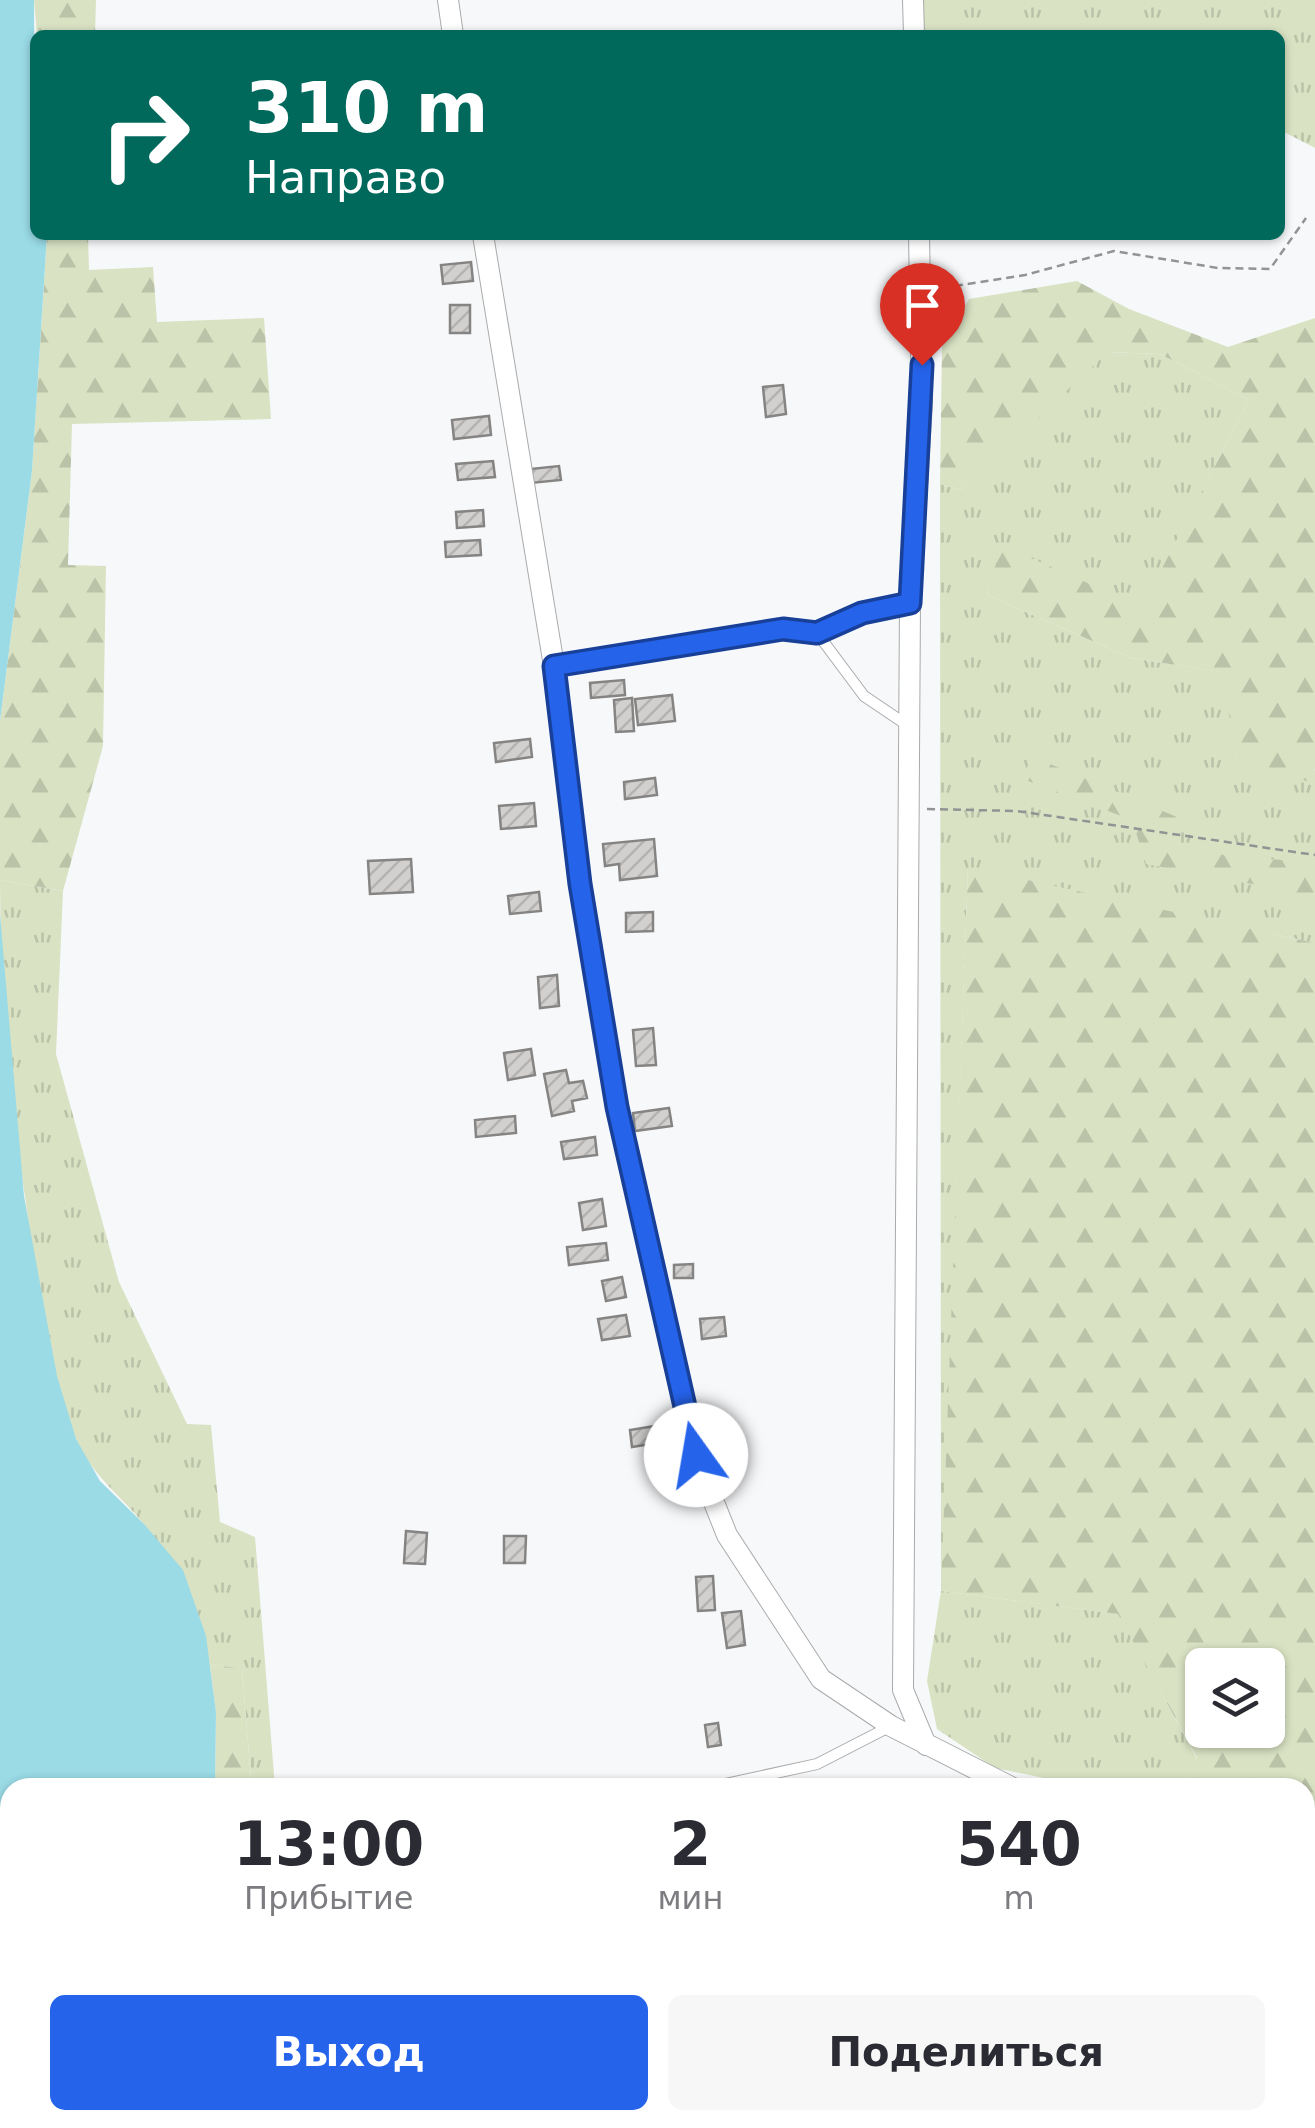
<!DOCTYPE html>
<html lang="ru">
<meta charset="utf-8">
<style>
:root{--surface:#fff;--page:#f7f7f7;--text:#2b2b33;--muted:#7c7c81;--accent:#2563eb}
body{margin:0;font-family:"DejaVu Sans",sans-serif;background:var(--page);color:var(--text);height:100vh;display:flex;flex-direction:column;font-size:38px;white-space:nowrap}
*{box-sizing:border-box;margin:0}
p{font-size:32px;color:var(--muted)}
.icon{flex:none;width:55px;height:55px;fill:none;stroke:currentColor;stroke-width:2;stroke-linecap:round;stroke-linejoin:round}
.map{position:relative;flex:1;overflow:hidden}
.side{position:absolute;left:0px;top:1778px;width:1315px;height:352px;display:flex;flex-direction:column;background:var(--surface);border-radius:30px 30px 0 0;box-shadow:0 2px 8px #0004}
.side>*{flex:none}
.hud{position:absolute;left:30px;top:30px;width:1255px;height:210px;border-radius:15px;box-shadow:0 2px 8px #0004;background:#00695c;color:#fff;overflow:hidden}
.controls{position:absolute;left:1185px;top:1648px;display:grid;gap:20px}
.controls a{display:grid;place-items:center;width:100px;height:100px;border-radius:15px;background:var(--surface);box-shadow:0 2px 8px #0004;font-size:50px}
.pin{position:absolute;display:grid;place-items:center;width:85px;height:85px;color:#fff;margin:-102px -42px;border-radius:50% 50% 50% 0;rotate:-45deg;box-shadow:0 0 10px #0007}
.pin .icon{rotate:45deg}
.me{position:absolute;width:110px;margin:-55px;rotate:347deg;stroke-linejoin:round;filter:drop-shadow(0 0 8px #0008)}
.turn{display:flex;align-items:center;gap:35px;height:210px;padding:0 50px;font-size:45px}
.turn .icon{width:130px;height:130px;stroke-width:2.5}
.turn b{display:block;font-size:70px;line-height:85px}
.eta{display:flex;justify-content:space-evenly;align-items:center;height:170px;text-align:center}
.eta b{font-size:60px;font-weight:700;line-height:70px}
.cta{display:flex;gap:20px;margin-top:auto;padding:20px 50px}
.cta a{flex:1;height:115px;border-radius:15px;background:var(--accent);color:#fff;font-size:40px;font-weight:700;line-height:115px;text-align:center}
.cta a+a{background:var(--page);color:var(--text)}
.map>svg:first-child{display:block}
.grass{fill:url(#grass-tufts)}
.forest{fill:url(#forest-firs);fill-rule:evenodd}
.garden{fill:#d9e2c3}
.water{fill:#9adbe6}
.building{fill:url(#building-hatch);stroke:#858483;stroke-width:2.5}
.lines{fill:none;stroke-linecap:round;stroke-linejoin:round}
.service-casing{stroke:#a9aaab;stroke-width:12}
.minor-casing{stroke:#a9aaab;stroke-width:22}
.path{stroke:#929394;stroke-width:2.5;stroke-dasharray:8 5;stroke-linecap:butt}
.service{stroke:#fff;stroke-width:10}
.minor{stroke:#fff;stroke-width:20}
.route-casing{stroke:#184099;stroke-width:25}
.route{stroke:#2563eb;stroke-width:18}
</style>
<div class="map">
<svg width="1315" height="2128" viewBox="0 0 1315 2128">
<defs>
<pattern id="grass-tufts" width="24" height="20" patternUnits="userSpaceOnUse" patternTransform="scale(2.5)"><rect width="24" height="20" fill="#d9e2c3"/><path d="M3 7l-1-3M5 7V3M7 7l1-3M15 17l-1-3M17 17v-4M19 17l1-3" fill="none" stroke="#bac2a8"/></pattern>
<pattern id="forest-firs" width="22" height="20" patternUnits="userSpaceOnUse" patternTransform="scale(2.5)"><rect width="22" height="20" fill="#d9e2c3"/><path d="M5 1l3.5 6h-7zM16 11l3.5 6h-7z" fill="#bac2a8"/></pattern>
<pattern id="building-hatch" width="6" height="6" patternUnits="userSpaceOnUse" patternTransform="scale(2.5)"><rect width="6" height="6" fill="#d2d0cf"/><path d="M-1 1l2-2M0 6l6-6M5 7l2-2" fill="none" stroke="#b4b3b2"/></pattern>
</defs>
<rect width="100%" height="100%" fill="#f7f8fa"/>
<path class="grass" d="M 917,0 L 1315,0 L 1315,148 L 1280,130 L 1280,35 L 920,35 Z
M 1107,352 L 1160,354 L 1249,400 L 1142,608 L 1002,546 L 987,595 L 1131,658 L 1222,672 L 1238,763 L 1311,781 L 1315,768 L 1315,943 L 968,868 L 942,1591 L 1119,1614 L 1197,1759 L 1183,1788 L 1088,1787 L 995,1768 L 937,1729 L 927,1681 L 941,1591 L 940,484 L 961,490 Z
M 0,880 L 63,891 L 56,1054 L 119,1282 L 187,1424 L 211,1425 L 220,1522 L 255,1537 L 275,1787 L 251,1780 L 242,1668 L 210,1665 C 205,1628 167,1552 143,1523 C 119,1494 93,1476 77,1441 C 53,1387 45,1322 35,1264 C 15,1137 0,1008 0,880 Z"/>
<path class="forest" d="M 34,0 L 96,0 L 95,35 L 37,35 Z
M 47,235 L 88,235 L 89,270 L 153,267 L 157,322 L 264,318 L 271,419 L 72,424 L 68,565 L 106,566 L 103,746 L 63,891 L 0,880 L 0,721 L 32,471 Z
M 1077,281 L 1129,309 L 1228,347 L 1315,318 L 1315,768 L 1311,782 L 1238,764 L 1221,672 L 1131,658 L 987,595 L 1001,545 L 1142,607 L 1249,400 L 1160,354 L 1108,352 L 961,490 L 940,484 L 942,347 L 969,299 Z
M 1031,756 L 1177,817 L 1181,851 L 1315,863 L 1315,896 L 1146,864 L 1132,820 L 1023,779 Z
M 968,867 L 1315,943 L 1315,1829 L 1305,1827 L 1305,1788 L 1183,1787 L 1197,1758 L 1118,1614 L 941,1591 ZM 1202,1665 L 1268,1665 L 1268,1730 L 1202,1730 Z
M 210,1665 L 242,1668 L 251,1780 L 267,1787 L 215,1787 L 216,1712 Z
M 171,2120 L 335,2120 L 334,2128 L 171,2128 Z"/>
<path class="garden" d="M 1305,1861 L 1315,1862 L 1315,2128 L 334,2128 L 335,2120 L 1305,2120 Z"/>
<path class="water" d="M 0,0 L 34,0 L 35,235 L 47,235 L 32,471 L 0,721 Z
M 0,914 L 24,1196 L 57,1376 L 76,1439 L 100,1481 L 144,1524 L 183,1570 L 206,1636 L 216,1712 L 215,1787 L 10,1788 L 10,2120 L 171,2120 L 171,2128 L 0,2128 Z"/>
<path class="building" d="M 471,262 L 473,281 L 443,284 L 441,265 Z
M 450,305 L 470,305 L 470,333 L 450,333 Z
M 783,385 L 786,414 L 766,417 L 763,387 Z
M 489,416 L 491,435 L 454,439 L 452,420 Z
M 493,461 L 495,477 L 458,480 L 456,464 Z
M 559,466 L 561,480 L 531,483 L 530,469 Z
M 483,510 L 484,526 L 457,528 L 456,512 Z
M 480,540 L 481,555 L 446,557 L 445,542 Z
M 624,680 L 625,695 L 591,698 L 590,683 Z
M 672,695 L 675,721 L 638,725 L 635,699 Z
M 632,698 L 634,731 L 616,732 L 614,700 Z
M 530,739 L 532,757 L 496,762 L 494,743 Z
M 655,778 L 657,795 L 625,799 L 624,782 Z
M 534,803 L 536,826 L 501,829 L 499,806 Z
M 654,839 L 657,876 L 620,880 L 619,864 L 605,866 L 603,844 Z
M 411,859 L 413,892 L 370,894 L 368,861 Z
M 539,892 L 541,911 L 510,914 L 508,896 Z
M 653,912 L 653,931 L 626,932 L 626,913 Z
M 557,975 L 559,1006 L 540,1008 L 538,977 Z
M 653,1028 L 656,1065 L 636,1066 L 633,1030 Z
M 531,1049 L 535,1075 L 508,1080 L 504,1053 Z
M 566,1070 L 569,1083 L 583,1081 L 587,1098 L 572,1101 L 574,1111 L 552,1116 L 544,1074 Z
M 669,1108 L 672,1126 L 635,1131 L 633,1113 Z
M 515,1116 L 516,1133 L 476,1137 L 475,1120 Z
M 595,1137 L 597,1155 L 564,1159 L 561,1142 Z
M 602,1199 L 606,1226 L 583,1230 L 579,1203 Z
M 606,1243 L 608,1260 L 569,1265 L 567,1247 Z
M 693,1264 L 693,1278 L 674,1278 L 674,1265 Z
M 622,1277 L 626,1297 L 606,1301 L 602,1281 Z
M 626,1315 L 630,1336 L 602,1340 L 598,1319 Z
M 724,1317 L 726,1336 L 702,1339 L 700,1319 Z
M 661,1425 L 663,1442 L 632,1447 L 630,1430 Z
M 406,1531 L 427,1533 L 425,1564 L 404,1563 Z
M 504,1536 L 526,1536 L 525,1563 L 504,1563 Z
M 713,1576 L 715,1610 L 698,1611 L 696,1577 Z
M 741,1611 L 745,1645 L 727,1648 L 722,1613 Z
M 718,1723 L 721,1745 L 708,1747 L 705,1725 Z"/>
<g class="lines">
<defs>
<path id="service" d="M 817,633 L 864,696 L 910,727
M 554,666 L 783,629 L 817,633 L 863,613 L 910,603
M 707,1788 L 817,1764 L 889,1727
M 1064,2120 L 1065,2128
M 1190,2120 L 1315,2122"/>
<path id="minor" d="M 448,0 L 453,35
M 913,0 L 914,35
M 483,235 L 554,666 L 581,884 L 617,1107 L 695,1455 L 727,1535 L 821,1679 L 891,1726 L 1013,1788
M 919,235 L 922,402 L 910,603 L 903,1690 L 926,1745
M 1305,1849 L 1315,1851"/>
</defs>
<use href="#service" class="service-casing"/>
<use href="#minor" class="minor-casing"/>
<path class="path" d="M 942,288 L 1025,275 L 1114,251 L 1218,268 L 1270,269 L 1306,218
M 927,809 L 1017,811 L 1315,855"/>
<use href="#service" class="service"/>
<use href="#minor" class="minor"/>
</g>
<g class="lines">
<defs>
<path id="route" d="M 696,1455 L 617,1107 L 580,884 L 554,666 L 783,629 L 817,633 L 862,613 L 910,603 L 922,365"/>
</defs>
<use href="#route" class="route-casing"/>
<use href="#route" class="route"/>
</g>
</svg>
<div class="controls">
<a><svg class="icon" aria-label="layers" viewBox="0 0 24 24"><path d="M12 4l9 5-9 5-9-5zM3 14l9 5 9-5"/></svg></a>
</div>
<div class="pin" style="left:922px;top:365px;background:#d93025"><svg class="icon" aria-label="arrive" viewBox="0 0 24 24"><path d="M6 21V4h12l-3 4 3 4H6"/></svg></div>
<svg class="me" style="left:696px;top:1455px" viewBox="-20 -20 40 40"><circle r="19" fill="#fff"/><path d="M0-13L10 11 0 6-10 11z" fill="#2563eb"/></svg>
<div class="hud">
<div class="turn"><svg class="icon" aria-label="right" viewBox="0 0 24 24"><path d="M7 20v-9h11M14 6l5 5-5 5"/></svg><div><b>310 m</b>Направо</div></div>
</div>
<section class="side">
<div class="eta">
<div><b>13:00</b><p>Прибытие</p></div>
<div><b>2</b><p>мин</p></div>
<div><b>540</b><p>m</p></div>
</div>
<div class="cta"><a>Выход</a><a>Поделиться</a></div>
</section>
</div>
